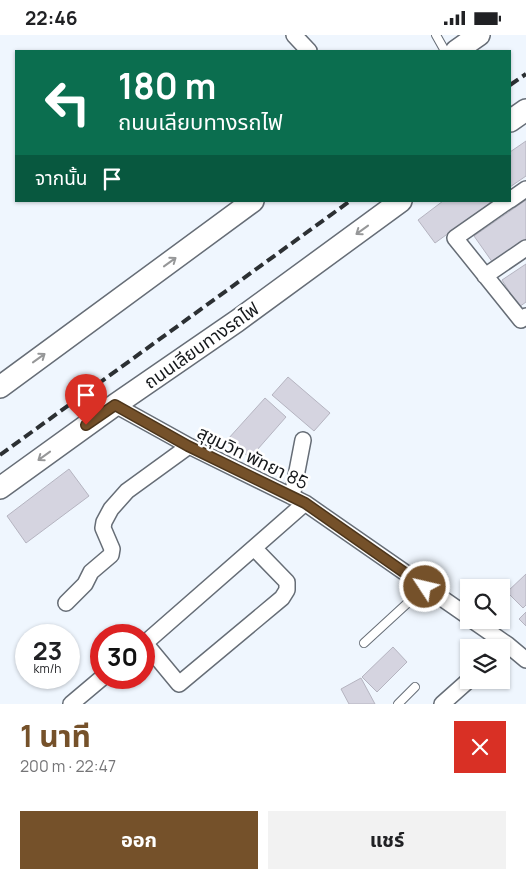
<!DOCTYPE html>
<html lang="th">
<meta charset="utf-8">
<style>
:root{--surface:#fff;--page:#f2f2f2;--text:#202124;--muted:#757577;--accent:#75512a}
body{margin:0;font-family:Manrope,"Noto Sans Thai",sans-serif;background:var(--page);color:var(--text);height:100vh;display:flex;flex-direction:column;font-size:19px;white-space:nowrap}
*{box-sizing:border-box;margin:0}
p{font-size:16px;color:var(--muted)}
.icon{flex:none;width:28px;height:28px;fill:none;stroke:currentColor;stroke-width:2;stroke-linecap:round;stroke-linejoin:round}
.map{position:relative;height:669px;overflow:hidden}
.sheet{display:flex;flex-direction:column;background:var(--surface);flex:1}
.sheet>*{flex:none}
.top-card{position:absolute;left:15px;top:15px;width:496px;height:152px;border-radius:0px;box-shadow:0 1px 4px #0004;background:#0b6e4f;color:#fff;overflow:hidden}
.tools{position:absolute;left:460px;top:544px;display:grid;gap:10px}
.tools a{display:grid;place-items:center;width:50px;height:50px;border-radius:0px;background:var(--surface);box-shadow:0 1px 4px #0004;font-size:25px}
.speed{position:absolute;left:15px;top:589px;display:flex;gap:10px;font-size:25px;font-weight:700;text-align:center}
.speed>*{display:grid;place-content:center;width:65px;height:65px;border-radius:50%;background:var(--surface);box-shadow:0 1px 4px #0004;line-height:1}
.speed small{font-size:12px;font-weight:400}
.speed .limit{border:8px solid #d22;background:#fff;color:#111}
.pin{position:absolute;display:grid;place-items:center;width:42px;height:42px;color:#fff;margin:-51px -21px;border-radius:50% 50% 50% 0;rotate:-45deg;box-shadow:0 0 5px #0007}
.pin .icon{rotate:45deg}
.me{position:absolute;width:55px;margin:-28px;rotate:305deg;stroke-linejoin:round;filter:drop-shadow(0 0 4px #0008)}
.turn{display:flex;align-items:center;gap:18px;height:105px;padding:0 20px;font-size:22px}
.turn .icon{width:65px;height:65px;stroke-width:2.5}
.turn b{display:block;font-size:35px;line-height:42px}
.then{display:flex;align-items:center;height:48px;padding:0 20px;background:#0003;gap:10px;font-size:19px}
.round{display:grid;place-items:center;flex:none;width:52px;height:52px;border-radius:0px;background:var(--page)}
.overview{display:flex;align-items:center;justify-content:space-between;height:85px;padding:0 20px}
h1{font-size:30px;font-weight:700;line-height:38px;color:var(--accent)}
.primary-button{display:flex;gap:10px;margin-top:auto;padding:10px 20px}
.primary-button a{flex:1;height:58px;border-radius:0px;background:var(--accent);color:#fff;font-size:20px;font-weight:700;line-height:58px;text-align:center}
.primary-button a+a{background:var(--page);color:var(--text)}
.status{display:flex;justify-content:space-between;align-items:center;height:35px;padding:0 25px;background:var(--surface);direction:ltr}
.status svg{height:14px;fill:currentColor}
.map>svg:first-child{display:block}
.building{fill:#d5d4e0;stroke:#b5b4c0}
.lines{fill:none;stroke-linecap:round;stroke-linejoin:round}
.lane-casing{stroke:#666d76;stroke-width:10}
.street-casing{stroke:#666d76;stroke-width:18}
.secondary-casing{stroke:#666d76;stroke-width:24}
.lane{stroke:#fff;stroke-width:8}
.street{stroke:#fff;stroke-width:15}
.secondary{stroke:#fff;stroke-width:21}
.rail{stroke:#2c3033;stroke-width:4;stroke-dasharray:10 5;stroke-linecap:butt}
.oneway{stroke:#969798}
.route-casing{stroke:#4c351b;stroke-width:12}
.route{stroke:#75512a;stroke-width:9}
.labels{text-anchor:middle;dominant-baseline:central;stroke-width:5;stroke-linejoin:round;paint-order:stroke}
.street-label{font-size:18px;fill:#15181b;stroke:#fff}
</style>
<div class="status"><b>22:46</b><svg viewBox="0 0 49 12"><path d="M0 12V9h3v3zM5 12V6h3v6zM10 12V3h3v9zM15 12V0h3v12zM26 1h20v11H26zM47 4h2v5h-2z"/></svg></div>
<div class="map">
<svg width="526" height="669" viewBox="0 0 526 669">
<rect width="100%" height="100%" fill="#eff6fe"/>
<path class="building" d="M 526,106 L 526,141 L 510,152 L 510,117 Z
M 526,165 L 526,204 L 493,228 L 474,201 Z
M 443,166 L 489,166 L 490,168 L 435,208 L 418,185 Z
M 526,229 L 526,267 L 519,272 L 502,245 Z
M 288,342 L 330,378 L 314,396 L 272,360 Z
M 265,363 L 286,382 L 250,423 L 228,404 Z
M 69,434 L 89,461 L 26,508 L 7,481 Z
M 526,539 L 526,570 L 523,573 L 507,557 Z
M 526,577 L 526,591 L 519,584 Z
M 393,612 L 407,627 L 377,657 L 362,642 Z
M 361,643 L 375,669 L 349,669 L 341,654 Z"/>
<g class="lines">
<defs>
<path id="lane" d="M 436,0 L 445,16
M 364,608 L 425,552
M 398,669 L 415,652"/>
<path id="street" d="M 294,0 L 309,16
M 510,165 L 526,154
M 508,166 L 455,203 L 521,285 L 526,281
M 485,241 L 526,213
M 115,370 L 189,411 L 305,468 L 469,582
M 292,462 L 303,405
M 66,568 L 85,549 L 91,537 L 111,520 L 112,514 L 103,493 L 104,487 L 111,474 L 127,456 L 189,411
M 472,585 L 508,610 L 526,625
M 145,608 L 179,649 L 282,563 L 287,555 L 287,547 L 254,513
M 144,609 L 305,468
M 71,669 L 103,642
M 442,669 L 469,645"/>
<path id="secondary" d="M 456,16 L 479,0
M 510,86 L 526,75
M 0,352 L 253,166
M 0,453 L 115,370 L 237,286 L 401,166"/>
</defs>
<use href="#lane" class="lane-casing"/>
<use href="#street" class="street-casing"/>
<use href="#secondary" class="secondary-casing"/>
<use href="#lane" class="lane"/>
<use href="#street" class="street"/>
<use href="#secondary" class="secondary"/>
<path class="rail" d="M 510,50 L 526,39
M 0,420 L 350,166"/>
</g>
<defs><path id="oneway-shaft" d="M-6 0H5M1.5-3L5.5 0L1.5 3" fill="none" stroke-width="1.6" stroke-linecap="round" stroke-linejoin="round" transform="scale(1.25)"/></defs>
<g class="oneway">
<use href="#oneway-shaft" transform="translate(362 195) rotate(144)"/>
<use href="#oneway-shaft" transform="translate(170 227) rotate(-36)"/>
<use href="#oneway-shaft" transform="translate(39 323) rotate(-36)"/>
<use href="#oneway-shaft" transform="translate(44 421) rotate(144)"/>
</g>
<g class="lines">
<defs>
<path id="route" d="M 86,390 L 115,370 L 188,411 L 305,468 L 425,552"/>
</defs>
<use href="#route" class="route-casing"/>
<use href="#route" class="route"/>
</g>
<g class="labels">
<g class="street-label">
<text transform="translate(201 310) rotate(-35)">ถนนเลียบทางรถไฟ</text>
<text transform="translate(253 422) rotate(26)">สุขุมวิท พัทยา 85</text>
</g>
</g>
</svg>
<div class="tools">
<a><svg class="icon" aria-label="search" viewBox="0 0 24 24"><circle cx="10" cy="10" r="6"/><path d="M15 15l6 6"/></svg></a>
<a><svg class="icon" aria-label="layers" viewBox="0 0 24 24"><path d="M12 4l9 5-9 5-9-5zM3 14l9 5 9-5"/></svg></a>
</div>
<div class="speed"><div>23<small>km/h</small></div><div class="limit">30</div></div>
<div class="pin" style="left:86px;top:390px;background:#d93025"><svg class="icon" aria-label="arrive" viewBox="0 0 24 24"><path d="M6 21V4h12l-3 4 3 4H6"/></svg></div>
<svg class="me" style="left:425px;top:552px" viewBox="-20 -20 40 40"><circle r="17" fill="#75512a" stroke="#fff" stroke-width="3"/><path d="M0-11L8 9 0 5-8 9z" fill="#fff"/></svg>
<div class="top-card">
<div class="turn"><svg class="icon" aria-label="left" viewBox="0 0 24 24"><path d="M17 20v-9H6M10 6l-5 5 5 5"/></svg><div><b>180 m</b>ถนนเลียบทางรถไฟ</div></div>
<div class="then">จากนั้น<svg class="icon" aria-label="arrive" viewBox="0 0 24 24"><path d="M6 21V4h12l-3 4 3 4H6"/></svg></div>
</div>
</div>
<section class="sheet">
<div class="overview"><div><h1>1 นาที</h1><p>200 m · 22:47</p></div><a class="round" style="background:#d93025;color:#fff"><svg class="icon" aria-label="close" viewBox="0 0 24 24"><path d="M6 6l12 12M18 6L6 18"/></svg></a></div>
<div class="primary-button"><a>ออก</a><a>แชร์</a></div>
</section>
